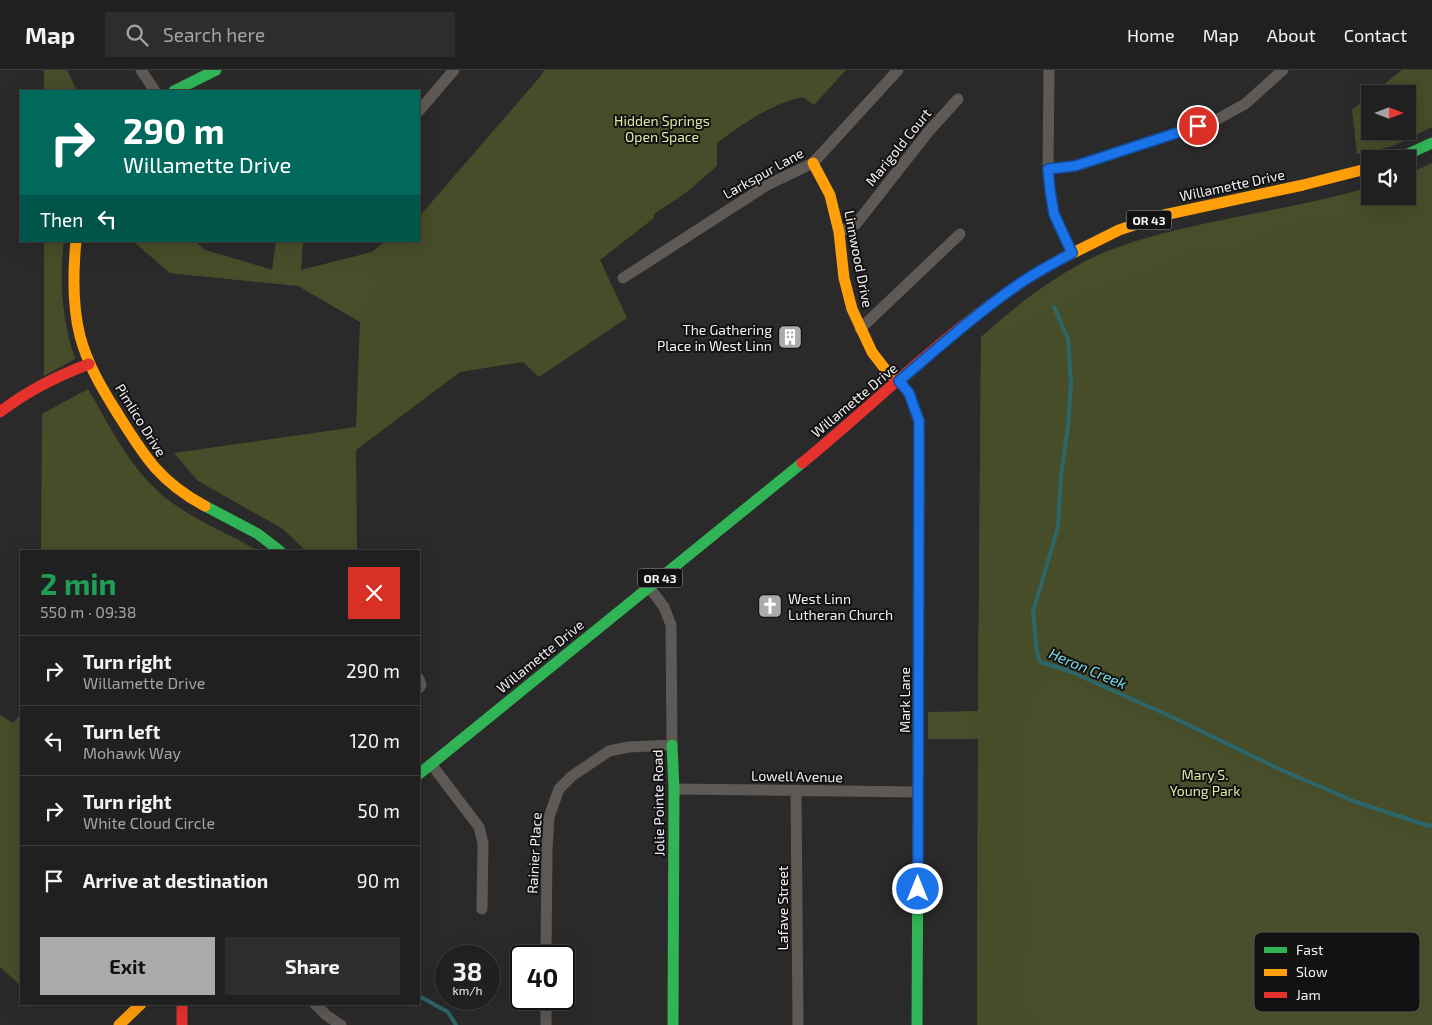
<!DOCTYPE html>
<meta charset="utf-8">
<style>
:root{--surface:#202020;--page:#2d2d2d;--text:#f1f3f6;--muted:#a2a3a5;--line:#3d3e3e;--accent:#acabac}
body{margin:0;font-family:"Exo 2",sans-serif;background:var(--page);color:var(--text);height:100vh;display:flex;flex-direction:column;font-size:19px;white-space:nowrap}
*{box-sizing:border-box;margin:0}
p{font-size:16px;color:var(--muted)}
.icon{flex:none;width:28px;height:28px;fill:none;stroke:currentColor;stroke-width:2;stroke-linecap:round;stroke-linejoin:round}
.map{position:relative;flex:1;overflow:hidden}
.panel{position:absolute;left:20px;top:480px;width:400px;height:455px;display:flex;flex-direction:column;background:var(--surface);border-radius:0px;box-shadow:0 5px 20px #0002,0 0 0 1px var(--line)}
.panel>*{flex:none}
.hud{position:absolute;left:20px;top:20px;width:400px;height:152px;border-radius:0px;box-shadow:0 5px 20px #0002,0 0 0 1px var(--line);background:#00695c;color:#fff;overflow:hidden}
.needle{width:32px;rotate:90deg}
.fabs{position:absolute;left:1361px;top:15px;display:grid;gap:10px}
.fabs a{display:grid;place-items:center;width:55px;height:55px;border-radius:0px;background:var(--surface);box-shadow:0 5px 20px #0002,0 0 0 1px var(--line);font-size:25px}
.speed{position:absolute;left:435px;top:875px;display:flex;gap:10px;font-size:25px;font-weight:700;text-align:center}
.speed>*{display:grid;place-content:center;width:65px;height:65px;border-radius:50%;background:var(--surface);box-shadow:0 5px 20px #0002,0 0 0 1px var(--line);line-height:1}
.speed small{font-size:12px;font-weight:400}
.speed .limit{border:2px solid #111;border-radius:8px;background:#fff;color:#111}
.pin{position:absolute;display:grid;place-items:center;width:42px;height:42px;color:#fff;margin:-21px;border:2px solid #fff;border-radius:50%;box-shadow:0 1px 5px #0007}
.me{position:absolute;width:55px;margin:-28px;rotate:0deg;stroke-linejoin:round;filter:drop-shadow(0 0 4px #0008)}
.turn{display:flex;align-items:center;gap:18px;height:105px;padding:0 20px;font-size:22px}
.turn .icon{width:65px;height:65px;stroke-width:2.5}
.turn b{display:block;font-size:35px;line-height:42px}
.then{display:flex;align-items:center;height:48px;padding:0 20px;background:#0003;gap:10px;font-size:19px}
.round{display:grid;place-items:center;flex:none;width:52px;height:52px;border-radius:0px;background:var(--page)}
.summary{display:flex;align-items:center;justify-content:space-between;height:85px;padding:0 20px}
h1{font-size:30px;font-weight:700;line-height:38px;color:#1e9e55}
.action{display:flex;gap:10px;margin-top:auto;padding:10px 20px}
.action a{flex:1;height:58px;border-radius:0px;background:var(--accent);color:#111;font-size:20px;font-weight:700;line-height:58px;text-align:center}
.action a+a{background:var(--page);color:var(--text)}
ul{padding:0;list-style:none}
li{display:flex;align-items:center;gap:15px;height:70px;padding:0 20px;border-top:1px solid var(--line)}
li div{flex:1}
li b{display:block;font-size:19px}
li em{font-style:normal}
header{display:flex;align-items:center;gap:30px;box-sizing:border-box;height:70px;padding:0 25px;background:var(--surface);border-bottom:1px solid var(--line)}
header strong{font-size:24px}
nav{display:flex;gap:28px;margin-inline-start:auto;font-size:18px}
.search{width:350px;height:45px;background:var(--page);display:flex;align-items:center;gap:12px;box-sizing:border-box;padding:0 18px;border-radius:0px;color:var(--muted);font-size:19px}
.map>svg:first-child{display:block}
.green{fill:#484e2a}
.forest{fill:#474d28}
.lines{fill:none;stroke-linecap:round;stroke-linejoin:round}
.stream{stroke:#2c666a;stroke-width:4}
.street{stroke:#5f5955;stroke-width:11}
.fast{stroke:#30b455;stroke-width:11}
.slow{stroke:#ff9f0a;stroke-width:11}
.jam{stroke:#e5322d;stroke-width:11}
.route-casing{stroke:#114b97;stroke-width:12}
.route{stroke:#1a73e8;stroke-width:9}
.labels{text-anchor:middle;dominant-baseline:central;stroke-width:4;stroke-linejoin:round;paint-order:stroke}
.shield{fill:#131213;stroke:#afadaf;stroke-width:1}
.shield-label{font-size:12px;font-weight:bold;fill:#f2f0f2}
.park-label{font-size:14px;fill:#dce9a0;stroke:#131213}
.street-label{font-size:14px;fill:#f2f0f2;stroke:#131213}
.poi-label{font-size:14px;fill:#f2f0f2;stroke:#131213;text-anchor:end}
.water-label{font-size:15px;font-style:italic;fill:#76dbe1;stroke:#131213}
.key{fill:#131213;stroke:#565556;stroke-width:1}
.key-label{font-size:14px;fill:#f2f0f2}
</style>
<header>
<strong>Map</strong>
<div class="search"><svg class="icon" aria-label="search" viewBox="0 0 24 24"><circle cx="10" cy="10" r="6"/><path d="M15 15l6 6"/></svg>Search here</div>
<nav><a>Home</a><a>Map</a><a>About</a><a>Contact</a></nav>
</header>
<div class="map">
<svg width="1432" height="955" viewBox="0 0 1432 955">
<rect width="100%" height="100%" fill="#2a2a2a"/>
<path class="green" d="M 544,0 L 576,0 L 360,252 L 298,216 L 170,203 L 133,171 L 194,171 L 205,180 L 272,200 L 276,171 L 303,171 L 301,200 L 372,182 L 386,171 L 419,171 L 419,147 L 541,6 Z
M 1432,93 L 1432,955 L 977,955 L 978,669 L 928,669 L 928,642 L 978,641 L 981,267 C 1017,235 1053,206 1098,185 C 1132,170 1168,162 1203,154 C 1259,142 1316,133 1370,117 L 1370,126 L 1408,126 L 1408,104 Z"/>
<path class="forest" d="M 44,0 L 67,0 L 77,21 L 44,21 Z
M 544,0 L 846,0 L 814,35 L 803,27 C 771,34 744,53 717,73 L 717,96 L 687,122 L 654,144 L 654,148 L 600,190 L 627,248 L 539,307 L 523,292 L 460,302 L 356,380 L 357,481 L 306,481 L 283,459 L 198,411 L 174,383 L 356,357 L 360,252 L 376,216 L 372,182 L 386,171 L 419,171 L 419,147 L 541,6 Z
M 1402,0 L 1432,0 L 1432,57 L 1393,76 L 1357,84 L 1352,40 L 1370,25 L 1370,61 L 1408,61 L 1408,24 L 1372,24 Z
M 1432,130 L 1432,765 L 1414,767 L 1387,755 L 1349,735 L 1299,716 L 1234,687 L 1070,611 L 1049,605 L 1032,623 L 1022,656 L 1022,794 L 1031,847 L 1021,909 L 1025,937 L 1037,955 L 977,955 L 978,669 L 969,669 L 968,642 L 978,641 L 981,267 L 1015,260 L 1046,241 L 1082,224 L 1149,201 L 1185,183 L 1230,182 L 1292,153 L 1320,147 L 1363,146 L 1399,131 Z
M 44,171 L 64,171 C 59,212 62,250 75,289 L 44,306 Z
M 133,171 L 194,171 L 205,180 L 273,200 L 271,213 L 170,203 Z
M 88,319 C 112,360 132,403 171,432 C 198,452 230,464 258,481 L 41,481 L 42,344 Z
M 21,644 L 21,916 L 0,897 L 0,645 L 13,653 Z"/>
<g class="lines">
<path class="stream" d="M 1054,237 L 1068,269 L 1071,313 L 1068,356 L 1061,406 L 1058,457 L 1033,542 L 1037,583 L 1040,592 L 1069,601 L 1172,647 L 1277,698 L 1356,732 L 1426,755 L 1432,756
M 419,926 L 448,942 L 456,955"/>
<path class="street" d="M 141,0 L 155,21
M 1049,0 L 1048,99 L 1050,120 L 1054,144 L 1072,183
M 419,41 L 454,0
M 1048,99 L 1075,96 L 1216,50 L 1245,34 L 1283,0
M 839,162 L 856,154 L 929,61 L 958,29
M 623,208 L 767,115 L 813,93 L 898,0
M 860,259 L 960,164
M 419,609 L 421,615 L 419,618
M 431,694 L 479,757 L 483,773 L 482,839
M 674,719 L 918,722
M 796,721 L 798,955
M 546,886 L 547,781 L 549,747 L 559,719 L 572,706 L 609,681 L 629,677 L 672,675 L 671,555 L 664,537 L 649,517
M 315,934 L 326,945 L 341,955
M 546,955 L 546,929"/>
<path class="fast" d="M 174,21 L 216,0
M 1397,89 L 1432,73
M 205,436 L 258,464 L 280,481
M 672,675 L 674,719 L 673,955
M 419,704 L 802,393
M 917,955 L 918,754"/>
<path class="slow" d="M 813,93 L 830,125 L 839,162 L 844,208 L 852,239 L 872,282 L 885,299 L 899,311 L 909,323 L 919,351 L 919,440
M 76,171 C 73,202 72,235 80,266 C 87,293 101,317 116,341 C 143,384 158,411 205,436
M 1061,189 L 1119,160 L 1164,145 L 1303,115 L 1370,98
M 119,955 L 141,934"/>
<path class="jam" d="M 0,342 C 27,321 57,306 89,294
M 802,393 C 884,326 967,240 1061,189
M 918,754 L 919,440
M 182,934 L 182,955"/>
</g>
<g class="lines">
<defs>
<path id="route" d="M 918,819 L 919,351 L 909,323 L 899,311 C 938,278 977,243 1019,214 C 1036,202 1054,193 1072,183 L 1054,144 L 1050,120 L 1048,99 L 1075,96 L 1198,56"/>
</defs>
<use href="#route" class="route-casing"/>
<use href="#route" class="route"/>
</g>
<defs>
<symbol id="building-square" viewBox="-11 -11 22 22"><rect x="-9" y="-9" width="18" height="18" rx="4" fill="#acabac" stroke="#131213"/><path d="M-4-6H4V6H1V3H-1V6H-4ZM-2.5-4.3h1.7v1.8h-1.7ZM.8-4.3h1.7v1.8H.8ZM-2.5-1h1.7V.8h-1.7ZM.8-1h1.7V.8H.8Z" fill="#fff"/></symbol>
<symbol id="church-square" viewBox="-11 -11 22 22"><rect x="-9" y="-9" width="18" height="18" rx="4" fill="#acabac" stroke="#131213"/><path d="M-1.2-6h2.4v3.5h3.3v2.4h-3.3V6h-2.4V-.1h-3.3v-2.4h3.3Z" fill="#fff"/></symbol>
</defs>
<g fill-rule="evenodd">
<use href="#building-square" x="776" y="253" width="28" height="28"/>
<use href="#church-square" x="756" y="522" width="28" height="28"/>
</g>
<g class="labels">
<g class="shield">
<rect x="1126.5" y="140.5" width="45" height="19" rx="4"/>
<rect x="637.5" y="498.5" width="45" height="19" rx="4"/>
</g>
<g class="shield-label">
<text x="1149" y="150">OR 43</text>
<text x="660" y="508">OR 43</text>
</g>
<g class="park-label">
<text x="662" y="50">Hidden Springs<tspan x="662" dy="16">Open Space</tspan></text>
<text x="1205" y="704">Mary S.<tspan x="1205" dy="16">Young Park</tspan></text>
</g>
<g class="street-label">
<text transform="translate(898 77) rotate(-51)">Marigold Court</text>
<text transform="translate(763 103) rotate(-29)">Larkspur Lane</text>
<text transform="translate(1232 115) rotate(-12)">Willamette Drive</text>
<text transform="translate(859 189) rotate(79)">Linnwood Drive</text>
<text transform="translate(854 330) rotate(-40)">Willamette Drive</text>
<text transform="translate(141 350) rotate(58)">Pimlico Drive</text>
<text transform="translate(540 586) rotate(-39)">Willamette Drive</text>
<text transform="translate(904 630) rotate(-90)">Mark Lane</text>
<text transform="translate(797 706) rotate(1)">Lowell Avenue</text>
<text transform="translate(658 733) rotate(-91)">Jolie Pointe Road</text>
<text transform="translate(534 783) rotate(-87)">Rainier Place</text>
<text transform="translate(782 838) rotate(-90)">Lafave Street</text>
</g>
<g class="poi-label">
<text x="772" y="259">The Gathering<tspan x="772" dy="16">Place in West Linn</tspan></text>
<text x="788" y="528" text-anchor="start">West Linn<tspan x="788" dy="16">Lutheran Church</tspan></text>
</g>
<g class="water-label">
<text transform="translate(1088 598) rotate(23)">Heron Creek</text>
</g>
</g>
<rect x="1254" y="862" width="166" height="80" rx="8" class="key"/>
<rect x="1264" y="877" width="23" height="6" fill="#30b455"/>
<rect x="1264" y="899" width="23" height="7" fill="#ff9f0a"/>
<rect x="1264" y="922" width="23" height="6" fill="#e5322d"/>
<g class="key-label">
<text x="1296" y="885">Fast</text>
<text x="1296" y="907">Slow</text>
<text x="1296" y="930">Jam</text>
</g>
</svg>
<div class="fabs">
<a><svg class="needle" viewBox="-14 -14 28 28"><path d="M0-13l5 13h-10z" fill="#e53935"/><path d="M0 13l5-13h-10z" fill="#a2a3a5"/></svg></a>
<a><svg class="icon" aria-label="sound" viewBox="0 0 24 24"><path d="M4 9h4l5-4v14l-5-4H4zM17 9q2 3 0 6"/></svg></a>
</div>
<div class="speed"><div>38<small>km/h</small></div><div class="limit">40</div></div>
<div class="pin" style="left:1198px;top:56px;background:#d93025"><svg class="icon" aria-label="arrive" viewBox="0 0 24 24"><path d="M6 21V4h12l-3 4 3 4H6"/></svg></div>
<svg class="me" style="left:918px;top:819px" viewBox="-20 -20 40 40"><circle r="17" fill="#1a73e8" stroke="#fff" stroke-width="3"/><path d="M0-11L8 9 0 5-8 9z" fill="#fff"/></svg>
<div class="hud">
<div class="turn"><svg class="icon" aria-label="right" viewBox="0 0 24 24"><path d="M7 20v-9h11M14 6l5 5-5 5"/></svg><div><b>290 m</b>Willamette Drive</div></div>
<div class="then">Then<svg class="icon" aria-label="left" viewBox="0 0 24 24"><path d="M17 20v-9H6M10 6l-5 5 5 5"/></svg></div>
</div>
<section class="panel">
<div class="summary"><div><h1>2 min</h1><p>550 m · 09:38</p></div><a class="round" style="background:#d93025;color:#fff"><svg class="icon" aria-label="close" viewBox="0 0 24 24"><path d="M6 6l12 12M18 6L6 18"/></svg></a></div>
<ul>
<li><svg class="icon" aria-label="right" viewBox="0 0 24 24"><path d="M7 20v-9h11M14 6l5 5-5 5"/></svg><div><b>Turn right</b><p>Willamette Drive</p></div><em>290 m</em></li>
<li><svg class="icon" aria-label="left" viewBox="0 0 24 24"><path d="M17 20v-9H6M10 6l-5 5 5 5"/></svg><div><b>Turn left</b><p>Mohawk Way</p></div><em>120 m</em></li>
<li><svg class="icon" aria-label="right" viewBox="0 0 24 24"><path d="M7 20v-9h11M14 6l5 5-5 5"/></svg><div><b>Turn right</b><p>White Cloud Circle</p></div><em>50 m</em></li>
<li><svg class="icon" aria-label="arrive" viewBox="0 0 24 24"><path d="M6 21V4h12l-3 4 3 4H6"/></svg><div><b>Arrive at destination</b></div><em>90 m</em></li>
</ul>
<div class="action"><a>Exit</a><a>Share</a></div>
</section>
</div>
